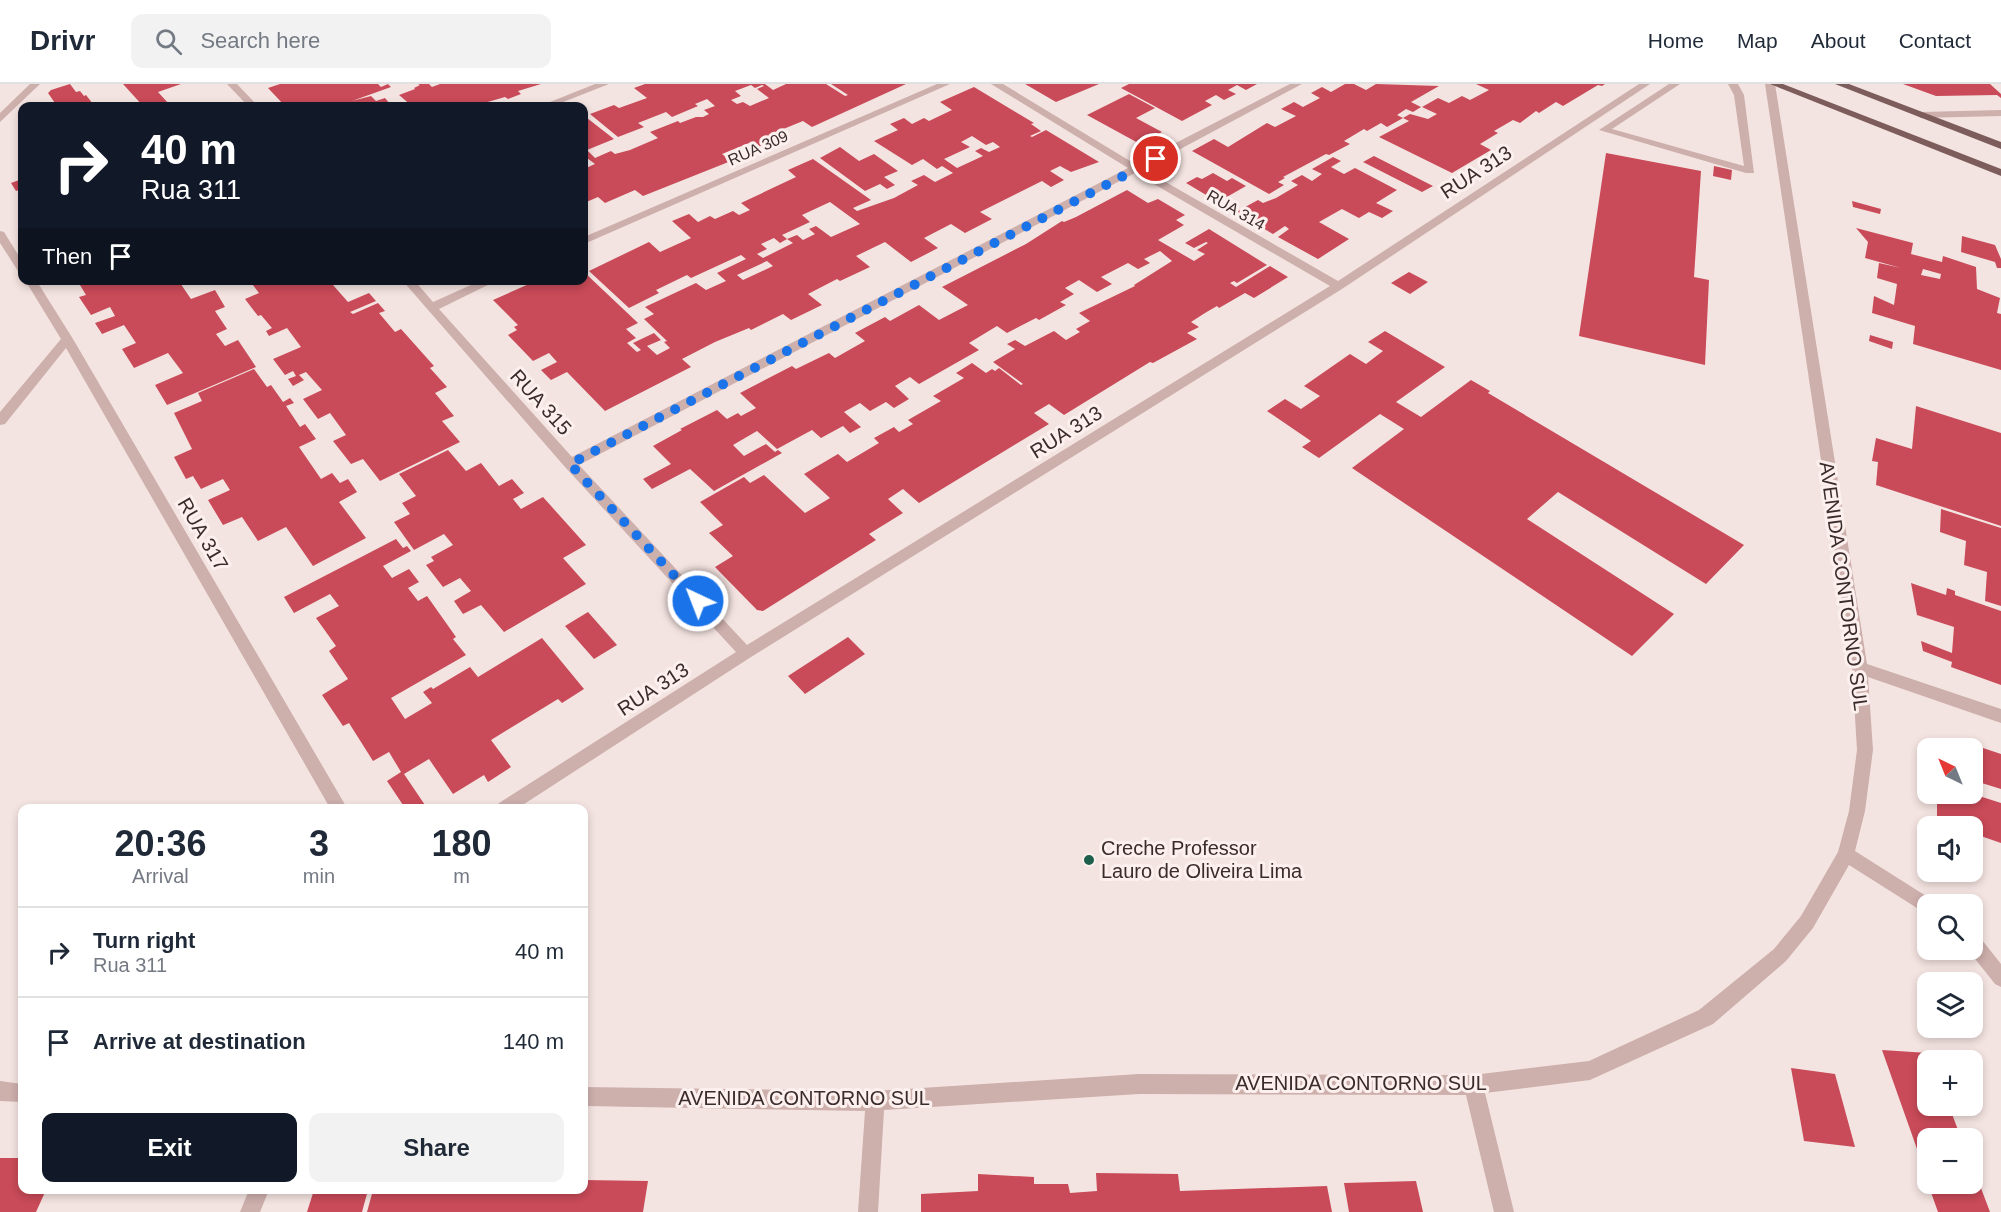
<!DOCTYPE html>
<meta charset="utf-8">
<style>
:root{--surface:#fff;--page:#f2f2f3;--text:#1f2937;--muted:#747a83;--line:#e0e1e3;--accent:#111827}
body{margin:0;font-family:Arial,sans-serif;background:var(--page);color:var(--text);height:100vh;display:flex;flex-direction:column;font-size:22px;white-space:nowrap}
*{box-sizing:border-box;margin:0}
p{font-size:20px;color:var(--muted)}
.icon{flex:none;width:33px;height:33px;fill:none;stroke:currentColor;stroke-width:2;stroke-linecap:round;stroke-linejoin:round}
.map{position:relative;flex:1;overflow:hidden}
.drawer{position:absolute;left:18px;top:720px;width:570px;height:390px;display:flex;flex-direction:column;background:var(--surface);border-radius:12px;box-shadow:0 3px 9px #0003}
.drawer>*{flex:none}
.banner{position:absolute;left:18px;top:18px;width:570px;height:183px;border-radius:12px;box-shadow:0 3px 9px #0003;background:#111827;color:#fff;overflow:hidden}
.needle{width:39px;rotate:317deg}
.buttons{position:absolute;left:1917px;top:654px;display:grid;gap:12px}
.buttons a{display:grid;place-items:center;width:66px;height:66px;border-radius:12px;background:var(--surface);box-shadow:0 3px 9px #0003;font-size:30px}
.pin{position:absolute;display:grid;place-items:center;width:51px;height:51px;color:#fff;margin:-26px;border:3px solid #fff;border-radius:50%;box-shadow:0 2px 6px #0007}
.me{position:absolute;width:66px;margin:-33px;rotate:317deg;stroke-linejoin:round;filter:drop-shadow(0 0 4px #0008)}
.turn{display:flex;align-items:center;gap:21px;height:126px;padding:0 24px;font-size:27px}
.turn .icon{width:78px;height:78px;stroke-width:2.5}
.turn b{display:block;font-size:42px;line-height:51px}
.then{display:flex;align-items:center;height:57px;padding:0 24px;background:#0003;gap:12px;font-size:22px}
.eta{display:flex;justify-content:space-evenly;align-items:center;height:102px;text-align:center}
.eta b{font-size:36px;font-weight:600;line-height:42px}
.action{display:flex;gap:12px;margin-top:auto;padding:12px 24px}
.action a{flex:1;height:69px;border-radius:12px;background:var(--accent);color:#fff;font-size:24px;font-weight:600;line-height:69px;text-align:center}
.action a+a{background:var(--page);color:var(--text)}
ul{padding:0;list-style:none}
li{display:flex;align-items:center;gap:18px;height:90px;padding:0 24px;border-top:2px solid var(--line)}
li div{flex:1}
li b{display:block;font-size:22px}
li em{font-style:normal}
header{display:flex;align-items:center;gap:36px;box-sizing:border-box;height:84px;padding:0 30px;background:var(--surface);border-bottom:2px solid var(--line)}
header strong{font-size:28px}
nav{display:flex;gap:33px;margin-inline-start:auto;font-size:21px}
.search{width:420px;height:54px;background:var(--page);display:flex;align-items:center;gap:15px;box-sizing:border-box;padding:0 21px;border-radius:12px;color:var(--muted);font-size:22px}
.map>svg:first-child{display:block}
.building{fill:#c94a58;fill-rule:evenodd}
.lines{fill:none;stroke-linecap:round;stroke-linejoin:round}
.minor{fill:#cdafac;fill-rule:evenodd}
.major{fill:#7d5c5c;fill-rule:evenodd}
.route{stroke:#1a73e8;stroke-width:10;stroke-dasharray:0 18}
.poi-dot{fill:#1e5e4c;stroke:#fbf0ee;stroke-width:2}
.labels{text-anchor:middle;dominant-baseline:central;stroke-width:6;stroke-linejoin:round;paint-order:stroke}
.far-street-label{font-size:16px;fill:#3b2b2b;stroke:#fbf0ee}
.street-label{font-size:20px;fill:#3b2b2b;stroke:#fbf0ee}
.poi-label{font-size:20px;fill:#3b2b2b;stroke:#fbf0ee;text-anchor:start}
</style>
<header>
<strong>Drivr</strong>
<div class="search"><svg class="icon" aria-label="search" viewBox="0 0 24 24"><circle cx="10" cy="10" r="6"/><path d="M15 15l6 6"/></svg>Search here</div>
<nav><a>Home</a><a>Map</a><a>About</a><a>Contact</a></nav>
</header>
<div class="map">
<svg width="2001" height="1128" viewBox="0 0 2001 1128">
<rect width="100%" height="100%" fill="#f4e4e1"/>
<path class="building" d="M 70,0 L 76,8 L 80,7 L 84,12 L 86,11 L 93,20 L 57,22 L 48,9 L 51,6 Z
M 123,0 L 181,0 L 158,8 L 169,20 L 160,22 L 143,22 Z
M 280,0 L 378,0 L 381,3 L 388,0 L 391,3 L 352,17 L 371,12 L 376,17 L 385,14 L 390,20 L 383,22 L 285,22 L 268,4 Z
M 418,0 L 429,0 L 432,3 L 440,0 L 541,0 L 518,7 L 521,10 L 508,15 L 505,13 L 474,22 L 412,22 L 399,11 L 415,5 L 414,4 L 420,1 Z
M 645,0 L 765,0 L 773,6 L 786,0 L 826,0 L 845,12 L 848,11 L 831,0 L 906,0 L 812,43 L 803,37 L 776,48 L 783,52 L 756,64 L 749,59 L 722,70 L 731,77 L 643,112 L 635,106 L 605,119 L 598,113 L 584,119 L 584,82 L 586,84 L 595,80 L 587,74 L 584,75 L 584,35 L 587,34 L 614,55 L 587,66 L 595,74 L 611,67 L 615,70 L 630,66 L 658,54 L 650,48 L 678,37 L 680,39 L 696,33 L 703,33 L 709,30 L 704,26 L 715,22 L 707,15 L 695,20 L 698,22 L 672,33 L 666,28 L 638,39 L 644,43 L 618,53 L 590,30 L 614,21 L 619,24 L 647,14 L 634,4 ZM 751,1 L 755,4 L 762,1 L 764,2 L 757,5 L 769,14 L 750,22 L 743,18 L 737,20 L 731,16 L 741,12 L 735,7 Z
M 1025,0 L 1099,0 L 1056,18 Z
M 1129,0 L 1257,0 L 1246,6 L 1237,1 L 1228,6 L 1236,10 L 1224,16 L 1216,11 L 1205,17 L 1212,21 L 1182,37 L 1121,4 Z
M 1345,0 L 1354,0 L 1366,6 L 1376,0 L 1439,2 L 1411,18 L 1421,23 L 1413,28 L 1406,25 L 1397,31 L 1403,34 L 1387,43 L 1381,39 L 1367,47 L 1364,45 L 1344,57 L 1350,60 L 1329,71 L 1326,70 L 1283,93 L 1285,94 L 1278,98 L 1284,101 L 1269,110 L 1192,67 L 1214,55 L 1228,63 L 1267,39 L 1275,43 L 1296,32 L 1281,25 L 1294,18 L 1303,23 L 1320,14 L 1311,9 L 1322,3 L 1331,8 Z
M 1476,0 L 1605,0 L 1602,2 L 1598,1 L 1563,22 L 1556,18 L 1539,29 L 1536,27 L 1520,39 L 1513,36 L 1494,47 L 1498,49 L 1480,60 L 1491,66 L 1452,89 L 1379,53 L 1409,37 L 1403,34 L 1410,30 L 1428,35 L 1437,30 L 1422,23 L 1438,14 L 1449,19 L 1462,12 L 1470,16 L 1489,6 Z
M 1903,0 L 1990,0 L 2001,10 L 2001,14 L 1997,11 L 1936,12 Z
M 974,3 L 1034,39 L 1031,40 L 1041,47 L 1030,52 L 1032,53 L 1046,46 L 1099,78 L 1071,88 L 1060,82 L 1050,87 L 1064,96 L 1051,103 L 1042,97 L 980,128 L 992,135 L 965,149 L 951,140 L 924,154 L 938,164 L 911,178 L 885,158 L 856,172 L 870,183 L 840,197 L 837,195 L 808,210 L 822,221 L 791,236 L 783,230 L 751,246 L 749,244 L 715,258 L 682,275 L 691,283 L 605,327 L 567,288 L 551,296 L 541,286 L 557,278 L 549,269 L 533,277 L 508,251 L 517,246 L 514,243 L 518,241 L 493,216 L 538,196 L 584,196 L 584,188 L 638,239 L 626,245 L 636,254 L 627,259 L 637,268 L 641,266 L 633,259 L 654,249 L 661,256 L 647,262 L 657,271 L 670,264 L 664,258 L 667,257 L 644,235 L 654,230 L 645,223 L 696,199 L 706,206 L 726,197 L 717,189 L 746,175 L 741,171 L 691,194 L 687,191 L 656,206 L 659,209 L 629,224 L 589,187 L 649,158 L 660,168 L 691,154 L 672,137 L 689,130 L 698,138 L 710,132 L 715,135 L 733,127 L 739,131 L 750,126 L 741,119 L 796,93 L 788,86 L 813,75 L 871,116 L 853,124 L 857,127 L 894,114 L 918,101 L 911,97 L 924,91 L 935,98 L 953,89 L 942,82 L 937,85 L 923,75 L 912,81 L 874,57 L 898,46 L 890,40 L 904,34 L 912,40 L 924,34 L 929,37 L 952,26 L 940,18 ZM 972,52 L 986,61 L 993,58 L 1000,63 L 989,68 L 981,64 L 975,67 L 983,72 L 957,84 L 944,75 L 970,63 L 961,58 ZM 830,118 L 860,140 L 831,153 L 816,142 L 809,145 L 815,150 L 803,156 L 797,151 L 787,155 L 793,159 L 763,174 L 757,170 L 767,165 L 761,160 L 774,154 L 780,159 L 787,155 L 782,151 L 810,138 L 802,131 ZM 767,177 L 773,182 L 743,196 L 737,191 Z
M 1129,10 L 1155,24 L 1136,34 L 1162,48 L 1140,60 L 1087,31 Z
M 840,63 L 859,77 L 874,70 L 898,87 L 884,93 L 895,101 L 887,105 L 880,100 L 865,107 L 820,74 Z
M 1606,69 L 1701,87 L 1694,193 L 1709,196 L 1705,281 L 1579,252 Z
M 1374,72 L 1433,102 L 1422,108 L 1363,78 Z
M 1333,73 L 1341,77 L 1331,83 L 1344,90 L 1355,84 L 1397,106 L 1376,119 L 1393,127 L 1382,134 L 1369,128 L 1359,134 L 1342,125 L 1319,138 L 1349,155 L 1318,175 L 1278,153 L 1289,145 L 1285,142 L 1273,150 L 1236,128 L 1258,116 L 1263,119 L 1276,114 L 1298,101 L 1291,97 L 1302,91 L 1312,97 L 1322,90 L 1312,85 Z
M 1714,82 L 1732,86 L 1731,96 L 1713,92 Z
M 1213,89 L 1227,97 L 1232,94 L 1246,102 L 1218,118 L 1186,99 L 1197,93 L 1202,95 Z
M 22,95 L 22,105 L 16,107 L 11,99 Z
M 1127,106 L 1148,119 L 1158,115 L 1185,131 L 1176,136 L 1184,141 L 1158,156 L 1194,177 L 1205,170 L 1197,166 L 1208,159 L 1206,158 L 1194,164 L 1185,159 L 1209,145 L 1267,181 L 1237,199 L 1234,197 L 1230,199 L 1236,203 L 1270,182 L 1288,193 L 1254,214 L 1245,209 L 1219,224 L 1217,222 L 1205,229 L 1191,238 L 1199,243 L 1187,249 L 1197,255 L 1153,279 L 1150,278 L 1064,331 L 1049,320 L 1034,329 L 1049,340 L 919,419 L 903,405 L 888,415 L 903,429 L 869,450 L 876,456 L 763,527 L 757,526 L 715,483 L 733,472 L 709,449 L 723,441 L 700,418 L 744,393 L 750,399 L 764,391 L 805,429 L 830,414 L 804,390 L 838,370 L 847,378 L 879,359 L 874,354 L 894,343 L 899,348 L 913,340 L 908,336 L 941,317 L 933,312 L 964,294 L 956,289 L 972,279 L 986,289 L 992,285 L 995,287 L 999,284 L 1021,301 L 1023,300 L 993,278 L 1015,265 L 1007,260 L 1015,256 L 1025,262 L 1054,247 L 1066,256 L 1080,248 L 1076,245 L 1090,237 L 1079,229 L 1135,202 L 1134,201 L 1172,177 L 1160,167 L 1144,175 L 1150,179 L 1138,185 L 1128,179 L 1101,193 L 1112,200 L 1097,208 L 1079,196 L 1065,204 L 1074,210 L 1060,218 L 1066,221 L 1039,236 L 1036,234 L 1007,249 L 997,242 L 969,259 L 979,266 L 919,300 L 910,293 L 895,302 L 909,315 L 894,324 L 886,318 L 870,327 L 860,319 L 844,328 L 861,343 L 850,349 L 843,342 L 821,354 L 812,346 L 777,365 L 757,347 L 733,361 L 744,372 L 766,360 L 775,368 L 778,366 L 782,369 L 714,407 L 690,385 L 652,405 L 643,395 L 671,380 L 653,362 L 682,346 L 680,345 L 717,326 L 727,335 L 738,329 L 741,332 L 756,324 L 740,309 L 792,282 L 796,285 L 829,269 L 835,274 L 865,257 L 855,249 L 885,233 L 890,237 L 919,221 L 939,236 L 968,221 L 942,203 L 1026,160 L 1062,137 L 1064,138 L 1076,133 Z
M 1852,117 L 1881,125 L 1880,130 L 1853,123 Z
M 1856,144 L 1913,159 L 1911,170 L 1942,178 L 1943,172 L 1976,183 L 1977,205 L 2000,214 L 1997,229 L 2001,230 L 2001,286 L 1913,260 L 1915,242 L 1872,229 L 1874,212 L 1894,221 L 1897,200 L 1877,194 L 1879,179 L 1901,184 L 1865,174 L 1868,158 ZM 1923,185 L 1941,190 L 1940,195 L 1921,191 Z
M 1962,152 L 1995,161 L 2001,175 L 2001,184 L 1997,184 L 1995,178 L 1961,168 Z
M 1409,188 L 1428,198 L 1410,210 L 1391,199 Z
M 77,196 L 178,196 L 191,215 L 215,206 L 225,223 L 215,227 L 227,245 L 216,250 L 225,262 L 238,256 L 256,283 L 167,321 L 155,301 L 183,289 L 168,269 L 134,284 L 122,265 L 136,259 L 124,241 L 102,250 L 95,239 L 115,232 L 110,223 L 91,231 L 79,213 L 86,211 Z
M 249,196 L 336,196 L 338,199 L 333,201 L 348,218 L 369,209 L 376,217 L 350,228 L 353,230 L 378,219 L 385,227 L 379,229 L 395,248 L 401,245 L 434,282 L 430,284 L 447,303 L 435,309 L 454,332 L 442,337 L 460,358 L 380,397 L 363,375 L 351,380 L 333,357 L 346,351 L 330,329 L 318,335 L 303,315 L 322,306 L 306,288 L 299,291 L 304,296 L 293,302 L 288,295 L 296,292 L 293,287 L 285,291 L 273,275 L 301,263 L 287,244 L 269,252 L 266,247 L 272,244 L 261,231 L 258,232 L 245,215 L 259,209 Z
M 1385,247 L 1445,283 L 1396,318 L 1421,333 L 1471,296 L 1490,307 L 1488,309 L 1744,461 L 1706,500 L 1558,408 L 1527,435 L 1674,530 L 1632,572 L 1352,384 L 1404,345 L 1380,330 L 1319,374 L 1302,363 L 1311,357 L 1267,327 L 1285,315 L 1301,325 L 1320,312 L 1304,302 L 1350,270 L 1366,280 L 1383,267 L 1368,258 Z
M 1870,251 L 1893,258 L 1892,265 L 1869,257 Z
M 254,285 L 267,303 L 271,301 L 283,318 L 290,314 L 294,319 L 286,322 L 300,343 L 305,340 L 316,355 L 299,363 L 321,395 L 332,389 L 340,399 L 348,395 L 357,408 L 339,418 L 366,454 L 313,482 L 286,443 L 258,457 L 242,433 L 223,441 L 208,416 L 230,406 L 223,395 L 201,405 L 193,392 L 186,395 L 174,373 L 192,365 L 174,329 L 202,317 L 198,309 Z
M 1916,322 L 2001,349 L 2001,442 L 1876,401 L 1878,378 L 1872,377 L 1876,354 L 1912,365 Z
M 448,366 L 466,387 L 481,379 L 499,402 L 512,395 L 524,409 L 513,415 L 521,425 L 543,413 L 586,461 L 563,474 L 586,500 L 504,548 L 481,521 L 463,530 L 454,517 L 471,507 L 460,494 L 443,503 L 426,481 L 434,477 L 431,473 L 453,461 L 444,450 L 414,466 L 394,438 L 410,430 L 402,419 L 416,412 L 399,390 Z
M 1941,425 L 2001,444 L 2001,522 L 1985,517 L 1987,488 L 1964,481 L 1966,457 L 1940,448 Z
M 396,455 L 403,464 L 407,462 L 411,467 L 383,482 L 392,494 L 409,485 L 419,498 L 408,504 L 418,517 L 427,512 L 456,553 L 453,555 L 466,571 L 391,614 L 405,635 L 432,619 L 423,608 L 431,603 L 433,605 L 470,583 L 478,593 L 542,554 L 584,605 L 562,619 L 558,615 L 491,656 L 511,683 L 488,698 L 484,691 L 453,710 L 429,675 L 404,690 L 427,724 L 405,724 L 387,697 L 401,688 L 389,668 L 373,677 L 349,639 L 343,642 L 322,611 L 348,595 L 329,567 L 336,562 L 316,534 L 339,522 L 330,510 L 294,529 L 284,513 Z
M 1911,499 L 1946,511 L 1947,504 L 1955,507 L 1955,511 L 2001,527 L 2001,601 L 1951,583 L 1952,578 L 1923,567 L 1921,557 L 1952,569 L 1954,543 L 1917,531 Z
M 588,528 L 617,561 L 594,575 L 565,542 Z
M 848,553 L 865,570 L 805,610 L 788,592 Z
M 1965,658 L 2001,670 L 2001,705 L 1972,696 L 1972,664 L 1965,664 Z
M 1937,710 L 1973,710 L 2001,719 L 2001,759 L 1972,749 L 1972,742 L 1954,742 L 1937,736 Z
M 1882,966 L 1928,969 L 1931,976 L 1928,976 L 1928,1022 L 1949,1022 L 1961,1054 L 1928,1054 L 1928,1096 Z
M 1791,984 L 1835,990 L 1855,1063 L 1804,1057 Z
M 0,1074 L 22,1074 L 22,1106 L 46,1106 L 36,1128 L 0,1128 Z
M 1973,1083 L 1990,1128 L 1938,1128 L 1928,1100 L 1972,1100 Z
M 1096,1089 L 1178,1090 L 1180,1107 L 1327,1102 L 1332,1128 L 921,1128 L 921,1110 L 978,1107 L 978,1090 L 1034,1093 L 1034,1100 L 1068,1100 L 1070,1109 L 1097,1107 Z
M 584,1096 L 648,1097 L 643,1128 L 367,1128 L 373,1106 L 584,1106 Z
M 1416,1097 L 1423,1128 L 1349,1128 L 1344,1099 Z
M 314,1106 L 368,1106 L 362,1128 L 307,1128 Z"/>
<g class="lines">
<path class="minor" d="M 30,0 L 40,0 L 0,38 L 0,29 Z
M 227,0 L 237,0 L 258,22 L 248,22 Z
M 595,0 L 609,0 L 553,22 L 540,22 Z
M 937,0 L 950,0 L 584,160 L 584,153 Z
M 991,0 L 1003,0 L 1135,80 L 1290,0 L 1302,0 L 1143,85 L 1338,197 L 1639,0 L 1650,0 L 1342,205 L 751,573 L 518,724 L 497,724 L 499,719 L 736,568 L 565,383 L 402,196 L 414,196 L 433,218 L 482,196 L 498,196 L 439,225 L 572,373 L 1128,84 ZM 1135,89 L 1330,202 L 747,561 L 579,381 Z
M 1669,0 L 1680,0 L 1612,45 L 1744,82 L 1734,11 L 1728,0 L 1738,0 L 1744,11 L 1754,89 L 1746,89 L 1599,46 Z
M 1765,0 L 1775,0 L 1867,580 L 2001,625 L 2001,639 L 1868,593 L 1873,666 L 1865,727 L 1855,767 L 1934,817 L 1936,820 L 1928,820 L 1928,831 L 1849,781 L 1813,844 L 1786,877 L 1713,940 L 1590,996 L 1485,1009 L 1514,1128 L 1494,1128 L 1466,1011 L 1139,1010 L 884,1026 L 878,1128 L 858,1128 L 865,1027 L 584,1022 L 584,1003 L 875,1007 L 1139,990 L 1473,991 L 1589,977 L 1699,926 L 1774,865 L 1801,832 L 1838,768 L 1849,727 L 1857,666 L 1852,584 Z
M 2001,26 L 2001,32 L 1921,34 L 1916,31 L 1921,28 Z
M 0,147 L 4,148 L 22,177 L 22,188 L 18,187 L 0,159 Z
M 25,196 L 36,196 L 73,255 L 347,724 L 330,724 L 66,264 L 5,340 L 0,341 L 0,328 L 61,255 Z
M 1972,849 L 1978,851 L 2001,880 L 2001,903 L 1995,900 L 1968,866 L 1972,866 Z
M 0,997 L 22,1000 L 22,1018 L 0,1017 Z
M 249,1106 L 269,1106 L 260,1128 L 240,1128 Z"/>
<path class="major" d="M 1770,0 L 1783,0 L 2001,85 L 2001,92 Z
M 1835,0 L 1849,0 L 2001,58 L 2001,65 Z"/>
</g>
<g class="lines">
<path class="route" d="M 698,517 L 570,380 L 1156,75"/>
</g>
<circle class="poi-dot" cx="1089" cy="776" r="6"/>
<g class="labels">
<g class="far-street-label">
<text transform="translate(758 64) rotate(-24)">RUA 309</text>
<text transform="translate(1236 126) rotate(30)">RUA 314</text>
</g>
<g class="street-label">
<text transform="translate(1476 88) rotate(-33)">RUA 313</text>
<text transform="translate(541 318) rotate(48)">RUA 315</text>
<text transform="translate(1066 348) rotate(-32)">RUA 313</text>
<text transform="translate(203 450) rotate(60)">RUA 317</text>
<text transform="translate(1844 502) rotate(82)">AVENIDA CONTORNO SUL</text>
<text transform="translate(653 605) rotate(-33)">RUA 313</text>
<text x="1361" y="999">AVENIDA CONTORNO SUL</text>
<text x="804" y="1014">AVENIDA CONTORNO SUL</text>
</g>
<g class="poi-label">
<text x="1101" y="764">Creche Professor<tspan x="1101" dy="23">Lauro de Oliveira Lima</tspan></text>
</g>
</g>
</svg>
<div class="buttons">
<a><svg class="needle" viewBox="-14 -14 28 28"><path d="M0-13l5 13h-10z" fill="#e53935"/><path d="M0 13l5-13h-10z" fill="#747a83"/></svg></a>
<a><svg class="icon" aria-label="sound" viewBox="0 0 24 24"><path d="M4 9h4l5-4v14l-5-4H4zM17 9q2 3 0 6"/></svg></a>
<a><svg class="icon" aria-label="search" viewBox="0 0 24 24"><circle cx="10" cy="10" r="6"/><path d="M15 15l6 6"/></svg></a>
<a><svg class="icon" aria-label="layers" viewBox="0 0 24 24"><path d="M12 4l9 5-9 5-9-5zM3 14l9 5 9-5"/></svg></a>
<a>+</a>
<a>−</a>
</div>
<div class="pin" style="left:1156px;top:75px;background:#d93025"><svg class="icon" aria-label="arrive" viewBox="0 0 24 24"><path d="M6 21V4h12l-3 4 3 4H6"/></svg></div>
<svg class="me" style="left:698px;top:517px" viewBox="-20 -20 40 40"><circle r="17" fill="#1a73e8" stroke="#fff" stroke-width="3"/><path d="M0-11L8 9 0 5-8 9z" fill="#fff"/></svg>
<div class="banner">
<div class="turn"><svg class="icon" aria-label="right" viewBox="0 0 24 24"><path d="M7 20v-9h11M14 6l5 5-5 5"/></svg><div><b>40 m</b>Rua 311</div></div>
<div class="then">Then<svg class="icon" aria-label="arrive" viewBox="0 0 24 24"><path d="M6 21V4h12l-3 4 3 4H6"/></svg></div>
</div>
<section class="drawer">
<div class="eta">
<div><b>20:36</b><p>Arrival</p></div>
<div><b>3</b><p>min</p></div>
<div><b>180</b><p>m</p></div>
</div>
<ul>
<li><svg class="icon" aria-label="right" viewBox="0 0 24 24"><path d="M7 20v-9h11M14 6l5 5-5 5"/></svg><div><b>Turn right</b><p>Rua 311</p></div><em>40 m</em></li>
<li><svg class="icon" aria-label="arrive" viewBox="0 0 24 24"><path d="M6 21V4h12l-3 4 3 4H6"/></svg><div><b>Arrive at destination</b></div><em>140 m</em></li>
</ul>
<div class="action"><a>Exit</a><a>Share</a></div>
</section>
</div>
